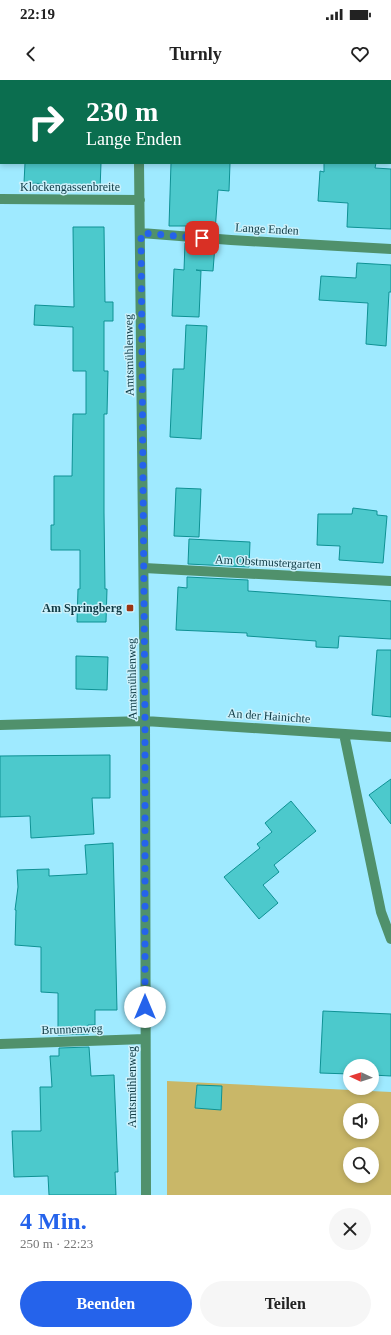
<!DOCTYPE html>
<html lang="de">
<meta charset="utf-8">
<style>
:root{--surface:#fff;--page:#f6f6f6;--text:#222;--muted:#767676;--accent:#2563eb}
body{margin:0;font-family:Georgia,serif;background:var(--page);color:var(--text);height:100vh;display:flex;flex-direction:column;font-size:15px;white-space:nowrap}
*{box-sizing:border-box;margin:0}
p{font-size:13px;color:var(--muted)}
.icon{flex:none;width:22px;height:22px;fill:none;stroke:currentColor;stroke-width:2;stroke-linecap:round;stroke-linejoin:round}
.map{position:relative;height:1115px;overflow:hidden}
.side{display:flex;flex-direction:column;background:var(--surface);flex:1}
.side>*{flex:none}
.top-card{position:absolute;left:0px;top:0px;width:391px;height:84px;box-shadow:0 2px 6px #0003;background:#0b6e4f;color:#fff;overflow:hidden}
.needle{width:26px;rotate:274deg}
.buttons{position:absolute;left:343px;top:979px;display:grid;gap:8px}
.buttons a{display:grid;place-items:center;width:36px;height:36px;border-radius:50%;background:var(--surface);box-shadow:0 2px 6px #0003;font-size:20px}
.pin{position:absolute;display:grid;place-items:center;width:34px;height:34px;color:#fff;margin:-17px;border-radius:8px;box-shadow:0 2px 6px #0006}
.me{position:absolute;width:44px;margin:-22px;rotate:0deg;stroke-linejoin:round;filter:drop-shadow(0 0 3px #0008)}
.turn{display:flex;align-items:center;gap:14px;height:84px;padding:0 20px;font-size:18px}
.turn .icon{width:52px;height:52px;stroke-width:2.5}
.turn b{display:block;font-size:28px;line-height:34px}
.round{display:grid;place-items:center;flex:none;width:42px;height:42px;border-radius:21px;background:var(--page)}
.overview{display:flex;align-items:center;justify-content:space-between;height:68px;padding:0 20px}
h1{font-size:24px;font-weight:600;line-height:30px;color:var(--accent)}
.button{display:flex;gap:8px;margin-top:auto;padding:8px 20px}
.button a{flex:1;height:46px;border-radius:24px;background:var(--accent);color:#fff;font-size:16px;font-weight:600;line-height:46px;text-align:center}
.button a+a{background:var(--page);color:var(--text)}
.status{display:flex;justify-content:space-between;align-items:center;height:28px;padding:0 20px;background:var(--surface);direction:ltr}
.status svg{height:11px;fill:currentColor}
header{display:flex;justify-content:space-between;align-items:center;height:52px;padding:0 20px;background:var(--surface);font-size:18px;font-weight:600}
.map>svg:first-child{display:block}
.green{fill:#c9b768;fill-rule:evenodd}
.building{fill:#4cc9cc;stroke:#0e9194}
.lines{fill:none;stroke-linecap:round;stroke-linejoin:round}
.minor{stroke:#50916c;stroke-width:10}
.route{stroke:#2563eb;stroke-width:7;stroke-dasharray:0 12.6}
.poi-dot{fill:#9b3412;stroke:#cdf1fb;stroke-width:1.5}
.labels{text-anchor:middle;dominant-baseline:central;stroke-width:3;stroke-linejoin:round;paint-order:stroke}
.street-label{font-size:12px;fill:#0e3a44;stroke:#cdf1fb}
.poi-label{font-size:12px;font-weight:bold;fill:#0e3a44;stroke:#cdf1fb;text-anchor:end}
</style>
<div class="status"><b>22:19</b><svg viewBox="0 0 49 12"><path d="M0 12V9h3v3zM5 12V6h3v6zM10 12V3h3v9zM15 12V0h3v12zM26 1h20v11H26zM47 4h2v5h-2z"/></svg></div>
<header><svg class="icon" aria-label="back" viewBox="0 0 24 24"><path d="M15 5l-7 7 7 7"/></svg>Turnly<svg class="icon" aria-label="heart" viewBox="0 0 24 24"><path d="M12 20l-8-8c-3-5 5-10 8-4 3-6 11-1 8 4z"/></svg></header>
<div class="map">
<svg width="391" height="1115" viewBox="0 0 391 1115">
<rect width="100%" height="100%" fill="#9feaff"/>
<path class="green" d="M 167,1001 L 391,1012 L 391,1115 L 167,1115 ZM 350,1030 L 372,1030 L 372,1052 L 350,1052 ZM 350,1074 L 372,1074 L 372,1096 L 350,1096 Z"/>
<path class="building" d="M 25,83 L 101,83 L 100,110 L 60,108 L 60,104 L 24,103 Z
M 171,83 L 230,83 L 229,111 L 218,110 L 215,152 L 186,150 L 186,146 L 169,146 Z
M 324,83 L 376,83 L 375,88 L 391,89 L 391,149 L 347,147 L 348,123 L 318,121 L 320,91 L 324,92 Z
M 73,147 L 104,147 L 105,222 L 113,222 L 113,241 L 104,241 L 104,291 L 108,291 L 107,334 L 104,334 L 104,433 L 105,509 L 107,509 L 106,542 L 77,542 L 78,509 L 80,509 L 80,470 L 51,470 L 51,445 L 54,445 L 54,396 L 72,396 L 73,334 L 86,334 L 86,291 L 73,291 L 73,247 L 34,245 L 35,225 L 74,227 Z
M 185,163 L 215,165 L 213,191 L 196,190 L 201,191 L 199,237 L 172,236 L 174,189 L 184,190 Z
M 357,183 L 391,185 L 391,212 L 389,212 L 386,266 L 366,264 L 368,223 L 319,220 L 321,196 L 356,198 Z
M 186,245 L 207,246 L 201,359 L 170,357 L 173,289 L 184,289 Z
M 176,408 L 201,409 L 199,457 L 174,456 Z
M 353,428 L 377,431 L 377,435 L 387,436 L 383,483 L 339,480 L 340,466 L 317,465 L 318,434 L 352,434 Z
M 189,459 L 250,462 L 249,487 L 188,484 Z
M 187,497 L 248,500 L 248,511 L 391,521 L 391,559 L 339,556 L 338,568 L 316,567 L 316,561 L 247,556 L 247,553 L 176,550 L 178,507 L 187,508 Z
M 377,570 L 391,570 L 391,637 L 372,635 Z
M 76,576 L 108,577 L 107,610 L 76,609 Z
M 110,675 L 110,718 L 92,718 L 94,754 L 31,758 L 30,736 L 0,737 L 0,676 Z
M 391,699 L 391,744 L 369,715 Z
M 291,721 L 316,751 L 274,785 L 279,792 L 263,805 L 278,823 L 259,839 L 224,797 L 260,768 L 257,764 L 272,752 L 265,743 Z
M 113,763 L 117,930 L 95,930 L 95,945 L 88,945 L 89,954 L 58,955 L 58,913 L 41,912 L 41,867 L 15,865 L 16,830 L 15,830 L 18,807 L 17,790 L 49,789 L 49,796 L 87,794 L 85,765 Z
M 323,931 L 391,934 L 391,996 L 372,995 L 372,986 L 350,986 L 350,994 L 320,993 Z
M 89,967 L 91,996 L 114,995 L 118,1092 L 115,1092 L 116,1115 L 49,1115 L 48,1096 L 14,1097 L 12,1051 L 41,1051 L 40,1007 L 52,1007 L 50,976 L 59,976 L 59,968 Z
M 197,1005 L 222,1006 L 221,1030 L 195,1028 Z"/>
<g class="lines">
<path class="minor" d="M 139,0 L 139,1
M 139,83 L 145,641 L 146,1115
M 0,119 L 140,120
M 141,153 L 231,160 L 391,169
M 144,488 L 391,501
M 0,645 L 145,641 L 391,657
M 344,654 L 381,832 L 391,859
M 0,964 L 145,959"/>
</g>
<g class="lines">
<path class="route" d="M 145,927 L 145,641 L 141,153 L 202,158"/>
</g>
<rect class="poi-dot" x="126" y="524" width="8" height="8" rx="2"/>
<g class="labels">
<g class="street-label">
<text x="70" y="107">Klockengassenbreite</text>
<text transform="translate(267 149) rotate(3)">Lange Enden</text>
<text transform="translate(129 275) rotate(-91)">Amtsmühlenweg</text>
<text transform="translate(268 482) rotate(3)">Am Obstmustergarten</text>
<text transform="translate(132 599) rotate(-91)">Amtsmühlenweg</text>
<text transform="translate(269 636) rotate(4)">An der Hainichte</text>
<text transform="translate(72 949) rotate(-2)">Brunnenweg</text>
<text transform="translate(132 1007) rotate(-90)">Amtsmühlenweg</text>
</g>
<g class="poi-label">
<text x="122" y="528">Am Springberg</text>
</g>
</g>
</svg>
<div class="buttons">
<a><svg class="needle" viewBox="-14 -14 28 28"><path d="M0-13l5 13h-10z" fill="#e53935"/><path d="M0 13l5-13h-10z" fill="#767676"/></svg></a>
<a><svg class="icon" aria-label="sound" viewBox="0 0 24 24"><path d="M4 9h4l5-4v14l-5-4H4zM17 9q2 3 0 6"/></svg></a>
<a><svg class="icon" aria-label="search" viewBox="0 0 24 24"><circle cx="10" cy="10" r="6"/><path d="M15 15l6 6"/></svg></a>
</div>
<div class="pin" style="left:202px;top:158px;background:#d93025"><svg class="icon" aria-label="arrive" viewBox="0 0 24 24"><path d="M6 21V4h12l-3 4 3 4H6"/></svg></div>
<svg class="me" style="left:145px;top:927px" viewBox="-20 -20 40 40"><circle r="19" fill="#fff"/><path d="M0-13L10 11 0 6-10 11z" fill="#2563eb"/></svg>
<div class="top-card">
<div class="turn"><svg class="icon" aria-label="right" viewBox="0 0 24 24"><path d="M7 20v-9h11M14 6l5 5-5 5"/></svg><div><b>230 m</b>Lange Enden</div></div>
</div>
</div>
<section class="side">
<div class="overview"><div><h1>4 Min.</h1><p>250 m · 22:23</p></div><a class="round"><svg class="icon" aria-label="close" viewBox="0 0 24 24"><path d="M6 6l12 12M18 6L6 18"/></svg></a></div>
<div class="button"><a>Beenden</a><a>Teilen</a></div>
</section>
